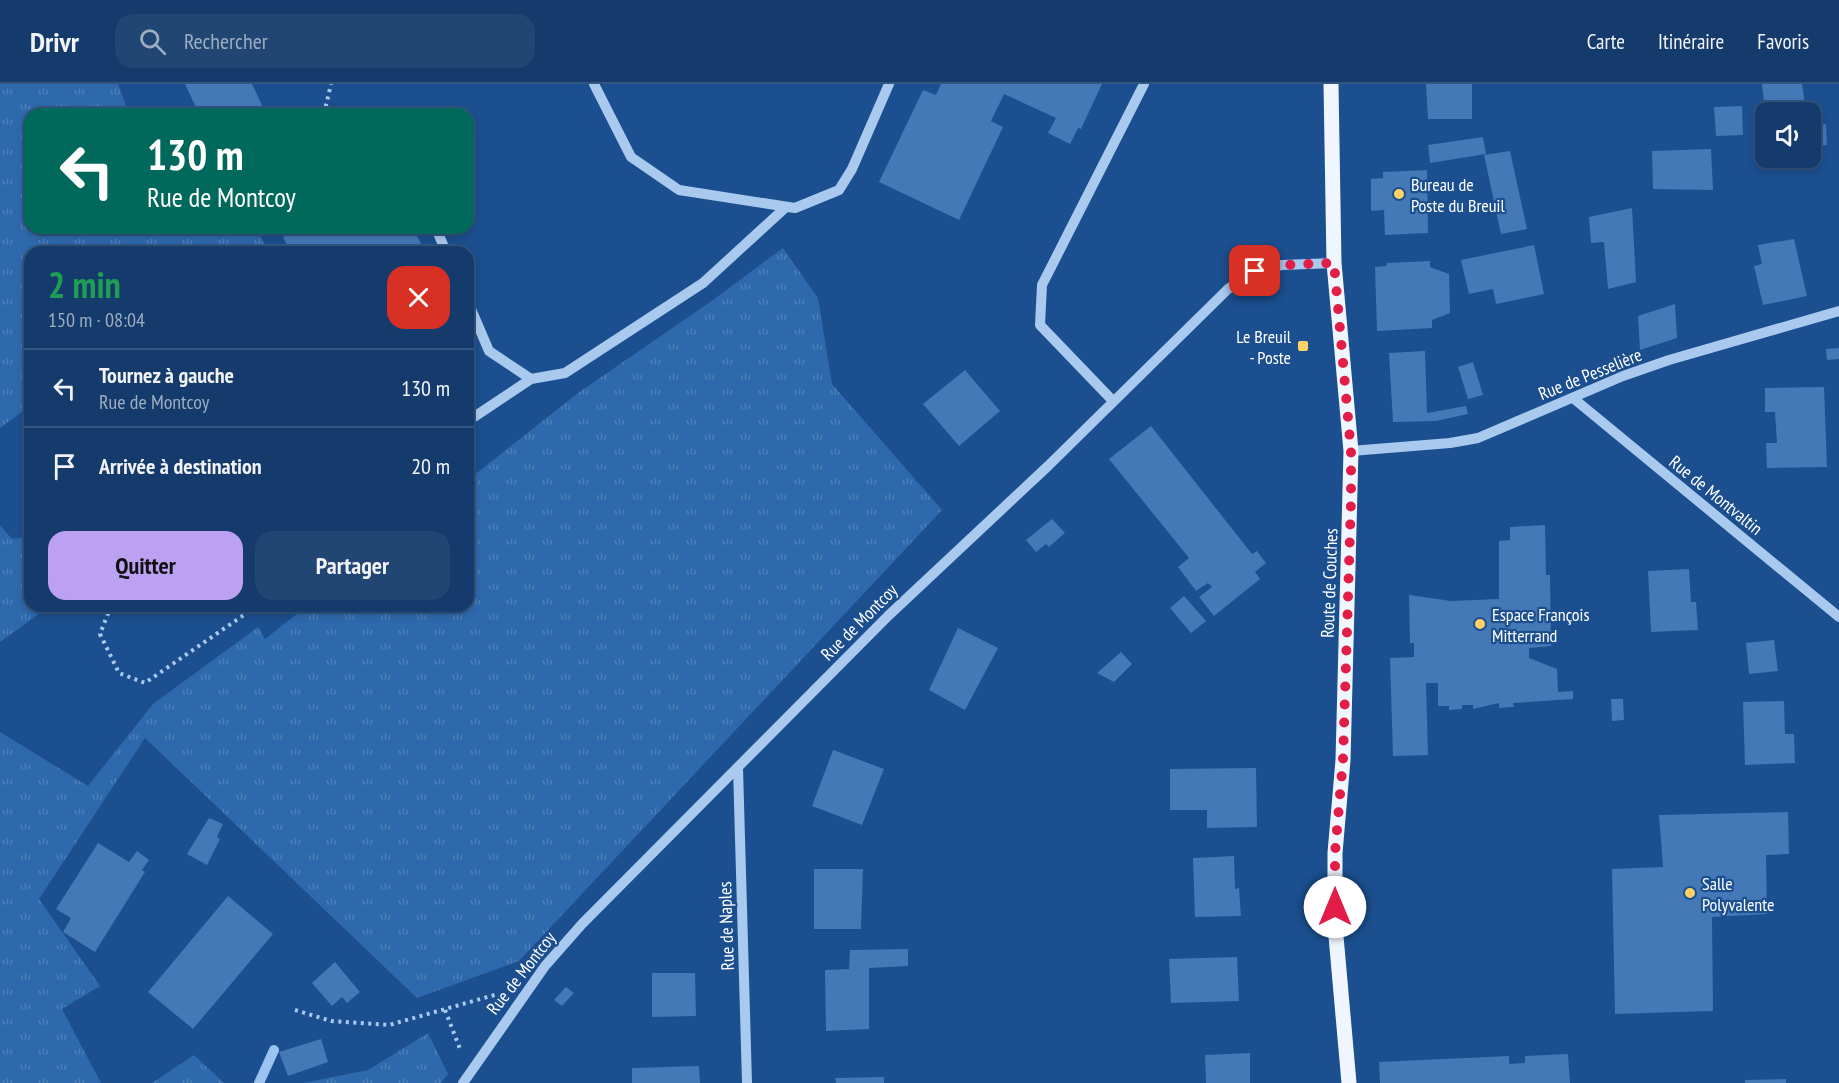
<!DOCTYPE html>
<html lang="fr">
<meta charset="utf-8">
<style>
:root{--surface:#143b6b;--page:#214673;--text:#f1f3f6;--muted:#9dadc1;--line:#33557e;--accent:#bca0f2}
body{margin:0;font-family:"PT Sans Narrow",sans-serif;background:var(--page);color:var(--text);height:100vh;display:flex;flex-direction:column;font-size:22px;white-space:nowrap}
*{box-sizing:border-box;margin:0}
p{font-size:20px;color:var(--muted)}
.icon{flex:none;width:33px;height:33px;fill:none;stroke:currentColor;stroke-width:2;stroke-linecap:round;stroke-linejoin:round}
.map{position:relative;flex:1;overflow:hidden}
.drawer{position:absolute;left:24px;top:162px;width:450px;height:366px;display:flex;flex-direction:column;background:var(--surface);border-radius:18px;box-shadow:0 3px 9px #0003,0 0 0 2px var(--line)}
.drawer>*{flex:none}
.guide{position:absolute;left:24px;top:24px;width:450px;height:126px;border-radius:18px;box-shadow:0 3px 9px #0003,0 0 0 2px var(--line);background:#00695c;color:#fff;overflow:hidden}
.fabs{position:absolute;left:1755px;top:18px;display:grid;gap:12px}
.fabs a{display:grid;place-items:center;width:66px;height:66px;border-radius:12px;background:var(--surface);box-shadow:0 3px 9px #0003,0 0 0 2px var(--line);font-size:30px}
.pin{position:absolute;display:grid;place-items:center;width:51px;height:51px;color:#fff;margin:-26px;border-radius:12px;box-shadow:0 3px 9px #0006}
.me{position:absolute;width:66px;margin:-33px;rotate:0deg;stroke-linejoin:round;filter:drop-shadow(0 0 4px #0008)}
.turn{display:flex;align-items:center;gap:21px;height:126px;padding:0 24px;font-size:27px}
.turn .icon{width:78px;height:78px;stroke-width:2.5}
.turn b{display:block;font-size:42px;line-height:51px}
.round{display:grid;place-items:center;flex:none;width:63px;height:63px;border-radius:18px;background:var(--page)}
.head{display:flex;align-items:center;justify-content:space-between;height:102px;padding:0 24px}
h1{font-size:36px;font-weight:800;line-height:45px;color:#1e9e55}
.cta{display:flex;gap:12px;margin-top:auto;padding:12px 24px}
.cta a{flex:1;height:69px;border-radius:18px;background:var(--accent);color:#111;font-size:24px;font-weight:800;line-height:69px;text-align:center}
.cta a+a{background:var(--page);color:var(--text)}
ul{padding:0;list-style:none}
li{display:flex;align-items:center;gap:18px;height:78px;padding:0 24px;border-top:2px solid var(--line)}
li div{flex:1}
li b{display:block;font-size:22px}
li em{font-style:normal}
header{display:flex;align-items:center;gap:36px;box-sizing:border-box;height:84px;padding:0 30px;background:var(--surface);border-bottom:2px solid var(--line)}
header strong{font-size:28px}
nav{display:flex;gap:33px;margin-inline-start:auto;font-size:21px}
.search{width:420px;height:54px;background:var(--page);display:flex;align-items:center;gap:15px;box-sizing:border-box;padding:0 21px;border-radius:18px;color:var(--muted);font-size:22px}
.map>svg:first-child{display:block}
.grass{fill:url(#grass-tufts)}
.lines{fill:none;stroke-linecap:round;stroke-linejoin:round}
.stream{stroke:#9cc4f0;stroke-width:10}
.building{fill:#4478b7}
.path{stroke:#a9c9ee;stroke-width:4;stroke-dasharray:3 4.5;stroke-linecap:butt}
.minor{stroke:#a9c9ee;stroke-width:10}
.major{stroke:#f0f6ff;stroke-width:15}
.route{stroke:#e11d48;stroke-width:10;stroke-dasharray:0 18}
.poi-dot{fill:#ffd166;stroke:#1b4f8f;stroke-width:2}
.labels{text-anchor:middle;dominant-baseline:central;stroke-width:4.5;stroke-linejoin:round;paint-order:stroke}
.poi-label{font-size:18px;fill:#fff;stroke:#1b4f8f;text-anchor:start}
.street-label{font-size:18px;fill:#fff;stroke:#1b4f8f}
</style>
<header>
<strong>Drivr</strong>
<div class="search"><svg class="icon" aria-label="search" viewBox="0 0 24 24"><circle cx="10" cy="10" r="6"/><path d="M15 15l6 6"/></svg>Rechercher</div>
<nav><a>Carte</a><a>Itinéraire</a><a>Favoris</a></nav>
</header>
<div class="map">
<svg width="1839" height="999" viewBox="0 0 1839 999">
<defs>
<pattern id="grass-tufts" width="24" height="20" patternUnits="userSpaceOnUse" patternTransform="scale(1.5)"><rect width="24" height="20" fill="#2e69ad"/><path d="M3 7l-1-3M5 7V3M7 7l1-3M15 17l-1-3M17 17v-4M19 17l1-3" fill="none" stroke="#4d80b9"/></pattern>
</defs>
<rect width="100%" height="100%" fill="#1b4f8f"/>
<path class="grass" d="M 0,0 L 118,0 L 129,30 L 30,30 L 30,144 L 257,144 L 268,168 L 30,168 L 30,322 L 0,344 Z
M 783,164 L 818,214 L 832,300 L 942,426 L 519,877 L 417,914 L 145,654 L 39,815 L 100,902 L 62,925 L 101,999 L 0,999 L 0,648 L 88,702 L 153,620 L 258,543 L 265,555 L 307,522 L 468,522 L 468,396 L 578,309 L 713,216 Z
M 0,441 L 12,455 L 30,452 L 30,522 L 50,522 L 0,558 Z
M 428,949 L 448,990 L 441,999 L 303,999 L 368,986 Z
M 194,971 L 224,999 L 152,999 Z"/>
<g class="lines">
<path class="stream" d="M 259,999 L 274,966"/>
</g>
<path class="building" d="M 185,0 L 252,0 L 266,30 L 199,30 Z
M 941,0 L 1102,0 L 1081,45 L 1078,44 L 1070,60 L 1048,49 L 1056,34 L 1004,10 L 991,37 L 1003,43 L 959,136 L 879,98 L 923,6 L 936,11 Z
M 1426,0 L 1472,0 L 1472,35 L 1428,35 Z
M 1762,0 L 1802,0 L 1806,28 L 1765,28 Z
M 1742,22 L 1743,51 L 1716,52 L 1714,23 Z
M 1826,40 L 1827,61 L 1810,62 L 1810,42 Z
M 1483,53 L 1486,70 L 1430,79 L 1428,61 Z
M 1711,65 L 1713,106 L 1653,105 L 1652,67 Z
M 1510,67 L 1527,145 L 1501,150 L 1484,71 Z
M 1427,86 L 1428,149 L 1385,151 L 1384,126 L 1371,127 L 1371,95 L 1383,94 L 1383,88 Z
M 1632,124 L 1636,198 L 1608,205 L 1604,158 L 1591,159 L 1589,133 Z
M 301,144 L 413,144 L 425,168 L 290,168 L 283,153 Z
M 1794,155 L 1807,212 L 1763,221 L 1754,182 L 1762,180 L 1758,161 Z
M 1534,161 L 1544,210 L 1496,220 L 1493,205 L 1469,210 L 1461,176 Z
M 1430,177 L 1430,183 L 1449,190 L 1450,229 L 1432,236 L 1432,244 L 1377,247 L 1375,183 L 1386,182 L 1387,179 Z
M 1675,220 L 1677,254 L 1640,266 L 1638,232 Z
M 1839,264 L 1839,275 L 1827,276 L 1826,265 Z
M 1425,267 L 1427,329 L 1466,322 L 1468,330 L 1436,337 L 1393,338 L 1389,269 Z
M 1473,278 L 1483,311 L 1468,315 L 1458,283 Z
M 965,286 L 1000,327 L 959,362 L 923,320 Z
M 1824,303 L 1827,383 L 1767,384 L 1766,359 L 1777,359 L 1775,328 L 1765,328 L 1765,304 Z
M 1151,342 L 1252,470 L 1257,467 L 1266,479 L 1255,488 L 1260,495 L 1214,532 L 1199,513 L 1212,503 L 1208,499 L 1196,507 L 1178,483 L 1189,474 L 1109,375 Z
M 1052,435 L 1065,449 L 1049,463 L 1046,460 L 1036,468 L 1026,456 Z
M 1545,441 L 1546,491 L 1550,491 L 1551,562 L 1529,564 L 1529,574 L 1557,585 L 1558,608 L 1573,607 L 1573,615 L 1513,619 L 1514,623 L 1499,624 L 1499,619 L 1473,625 L 1473,621 L 1462,621 L 1462,625 L 1449,626 L 1449,622 L 1438,622 L 1438,599 L 1426,599 L 1428,671 L 1393,672 L 1390,574 L 1414,573 L 1414,559 L 1410,559 L 1409,511 L 1451,517 L 1499,515 L 1499,457 L 1510,456 L 1510,443 Z
M 1689,485 L 1691,518 L 1696,518 L 1698,546 L 1651,548 L 1648,487 Z
M 1184,512 L 1206,537 L 1191,549 L 1170,524 Z
M 958,544 L 998,564 L 965,626 L 929,606 Z
M 1774,556 L 1778,587 L 1749,590 L 1746,559 Z
M 1121,568 L 1132,580 L 1114,598 L 1097,589 Z
M 1611,615 L 1623,615 L 1624,636 L 1612,637 Z
M 1784,617 L 1785,650 L 1794,650 L 1795,679 L 1745,681 L 1743,618 Z
M 833,666 L 884,685 L 862,741 L 812,722 Z
M 1256,684 L 1257,743 L 1207,744 L 1207,726 L 1170,726 L 1170,685 Z
M 1788,728 L 1789,770 L 1766,771 L 1767,830 L 1712,833 L 1713,927 L 1615,930 L 1612,785 L 1663,783 L 1659,731 Z
M 209,734 L 223,740 L 217,753 L 220,755 L 207,781 L 187,770 Z
M 98,759 L 129,778 L 137,767 L 149,776 L 142,786 L 145,788 L 95,868 L 63,848 L 71,834 L 56,825 Z
M 1234,772 L 1235,805 L 1239,804 L 1241,832 L 1195,833 L 1193,774 Z
M 814,785 L 863,785 L 861,845 L 814,845 Z
M 228,812 L 273,850 L 193,945 L 148,908 Z
M 908,865 L 908,882 L 869,884 L 869,945 L 826,947 L 825,886 L 849,885 L 850,866 Z
M 1237,873 L 1239,917 L 1171,919 L 1169,875 Z
M 335,878 L 360,908 L 347,919 L 342,913 L 332,922 L 312,899 Z
M 652,889 L 695,889 L 696,932 L 652,933 Z
M 566,903 L 574,909 L 562,922 L 554,916 Z
M 321,955 L 328,978 L 288,992 L 279,968 Z
M 1250,969 L 1250,999 L 1206,999 L 1205,971 Z
M 1568,970 L 1570,999 L 1380,999 L 1379,978 L 1509,972 L 1509,980 L 1525,979 L 1525,972 Z
M 699,982 L 700,999 L 632,999 L 632,984 Z
M 884,993 L 884,999 L 836,999 L 835,994 Z
M 1786,995 L 1786,999 L 1745,999 L 1745,996 Z"/>
<g class="lines">
<path class="path" d="M 324,30 L 331,0
M 111,522 L 100,550 L 119,589 L 145,599 L 257,522
M 245,522 L 253,525
M 295,926 L 331,937 L 389,941 L 498,910
M 445,926 L 460,965"/>
<path class="minor" d="M 594,0 L 631,73 L 679,106 L 795,124 L 839,106 L 852,85 L 889,0
M 436,144 L 446,168
M 468,218 L 489,267 L 531,295
M 1573,314 L 1839,533
M 1113,317 L 1040,241 L 1042,201 L 1144,0
M 468,337 L 531,295 L 565,289 L 703,199 L 786,123
M 1351,367 L 1450,359 L 1478,354 L 1623,292 L 1669,276 L 1839,227
M 738,684 L 747,999
M 463,999 L 545,882 L 582,840 L 888,532 L 1048,382 L 1228,205 L 1255,187 L 1282,181 L 1334,179"/>
<path class="major" d="M 1331,0 L 1334,179 L 1351,367 L 1343,676 L 1335,769 L 1335,841 L 1349,999"/>
</g>
<g class="lines">
<path class="route" d="M 1255,187 L 1282,181 L 1334,179 L 1351,367 L 1351,417 L 1343,676 L 1335,769 L 1335,823"/>
</g>
<g class="poi-dot">
<circle cx="1399" cy="110" r="6"/>
<rect x="1297" y="256" width="12" height="12" rx="3"/>
<circle cx="1480" cy="540" r="6"/>
<circle cx="1690" cy="809" r="6"/>
</g>
<g class="labels">
<g class="poi-label">
<text x="1411" y="100">Bureau de<tspan x="1411" dy="21">Poste du Breuil</tspan></text>
<text x="1291" y="252" text-anchor="end">Le Breuil<tspan x="1291" dy="21">- Poste</tspan></text>
<text x="1492" y="530">Espace François<tspan x="1492" dy="21">Mitterrand</tspan></text>
<text x="1702" y="799">Salle<tspan x="1702" dy="21">Polyvalente</tspan></text>
</g>
<g class="street-label">
<text transform="translate(1590 290) rotate(-22)">Rue de Pesselière</text>
<text transform="translate(1716 411) rotate(39)">Rue de Montvaltin</text>
<text transform="translate(1329 499) rotate(-88)">Route de Couches</text>
<text transform="translate(859 538) rotate(-45)">Rue de Montcoy</text>
<text transform="translate(726 842) rotate(-92)">Rue de Naples</text>
<text transform="translate(521 889) rotate(-52)">Rue de Montcoy</text>
</g>
</g>
</svg>
<div class="fabs">
<a><svg class="icon" aria-label="sound" viewBox="0 0 24 24"><path d="M4 9h4l5-4v14l-5-4H4zM17 9q2 3 0 6"/></svg></a>
</div>
<div class="pin" style="left:1255px;top:187px;background:#d93025"><svg class="icon" aria-label="arrive" viewBox="0 0 24 24"><path d="M6 21V4h12l-3 4 3 4H6"/></svg></div>
<svg class="me" style="left:1335px;top:823px" viewBox="-20 -20 40 40"><circle r="19" fill="#fff"/><path d="M0-13L10 11 0 6-10 11z" fill="#e11d48"/></svg>
<div class="guide">
<div class="turn"><svg class="icon" aria-label="left" viewBox="0 0 24 24"><path d="M17 20v-9H6M10 6l-5 5 5 5"/></svg><div><b>130 m</b>Rue de Montcoy</div></div>
</div>
<section class="drawer">
<div class="head"><div><h1>2 min</h1><p>150 m · 08:04</p></div><a class="round" style="background:#d93025;color:#fff"><svg class="icon" aria-label="close" viewBox="0 0 24 24"><path d="M6 6l12 12M18 6L6 18"/></svg></a></div>
<ul>
<li><svg class="icon" aria-label="left" viewBox="0 0 24 24"><path d="M17 20v-9H6M10 6l-5 5 5 5"/></svg><div><b>Tournez à gauche</b><p>Rue de Montcoy</p></div><em>130 m</em></li>
<li><svg class="icon" aria-label="arrive" viewBox="0 0 24 24"><path d="M6 21V4h12l-3 4 3 4H6"/></svg><div><b>Arrivée à destination</b></div><em>20 m</em></li>
</ul>
<div class="cta"><a>Quitter</a><a>Partager</a></div>
</section>
</div>
